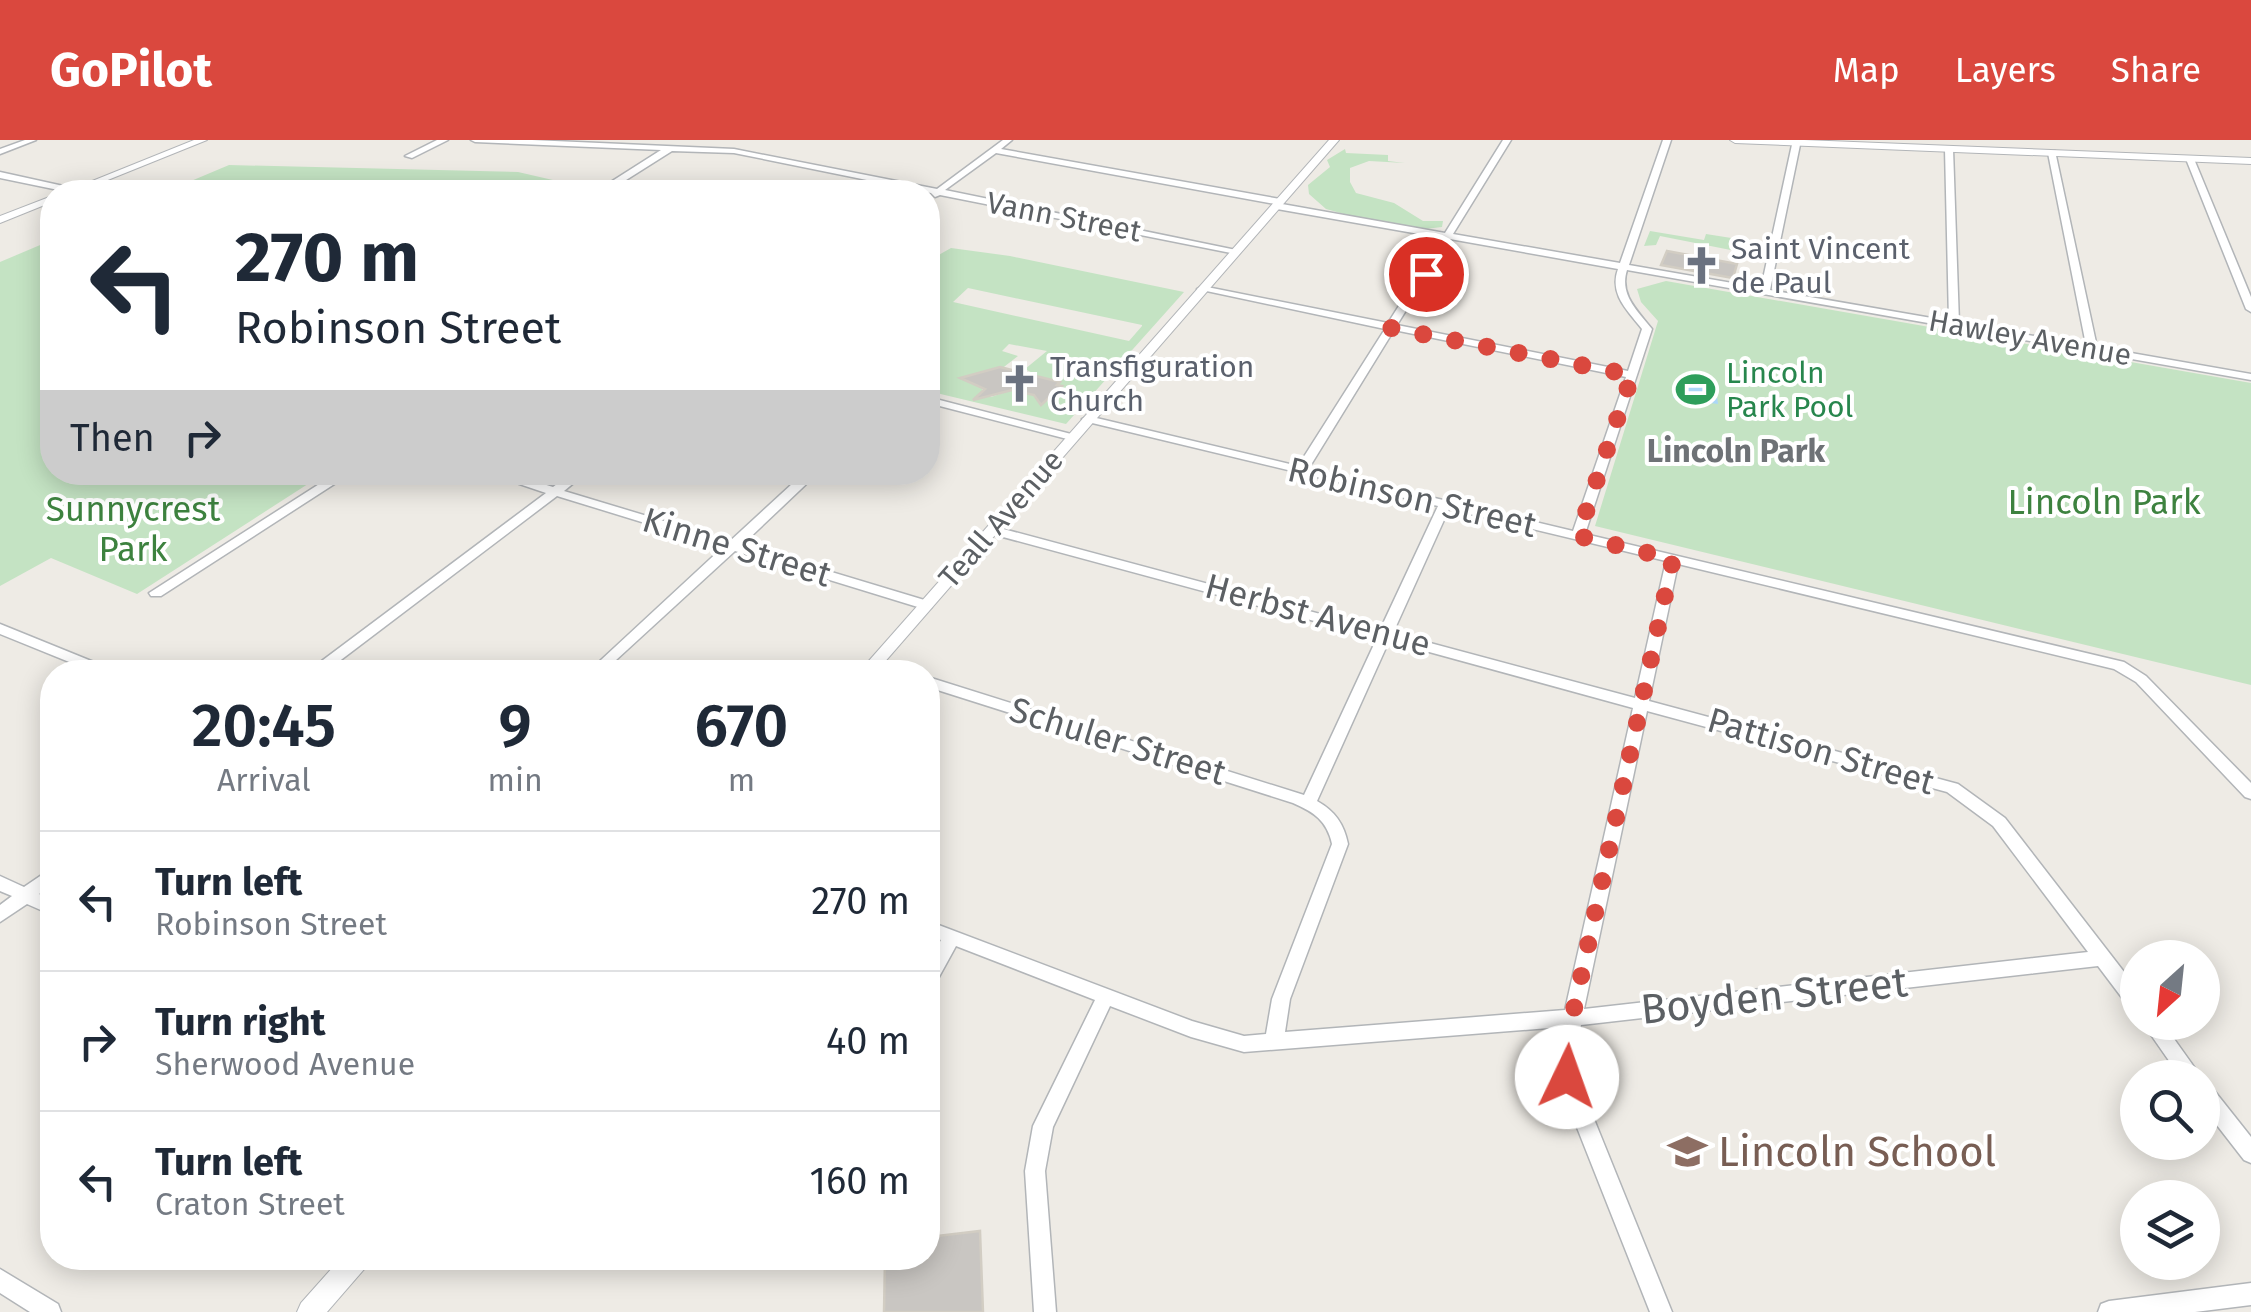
<!DOCTYPE html>
<style>
:root{--surface:#fff;--page:#f6f6f7;--text:#1f2937;--muted:#747a83;--line:#e0e1e3;--accent:#da483e}
body{margin:0;font-family:"Fira Sans",sans-serif;background:var(--page);color:var(--text);height:100vh;display:flex;flex-direction:column;font-size:38px;white-space:nowrap}
*{box-sizing:border-box;margin:0}
p{font-size:32px;color:var(--muted)}
.icon{flex:none;width:55px;height:55px;fill:none;stroke:currentColor;stroke-width:2;stroke-linecap:round;stroke-linejoin:round}
.map{position:relative;flex:1;overflow:hidden}
.panel{position:absolute;left:40px;top:520px;width:900px;height:610px;display:flex;flex-direction:column;background:var(--surface);border-radius:40px;box-shadow:0 5px 25px #0003}
.panel>*{flex:none}
.guide{position:absolute;left:40px;top:40px;width:900px;height:305px;border-radius:40px;box-shadow:0 5px 25px #0003;background:#fff;color:var(--text);overflow:hidden}
.needle{width:65px;rotate:207deg}
.fabs{position:absolute;left:2120px;top:800px;display:grid;gap:20px}
.fabs a{display:grid;place-items:center;width:100px;height:100px;border-radius:50%;background:var(--surface);box-shadow:0 5px 25px #0003;font-size:50px}
.pin{position:absolute;display:grid;place-items:center;width:85px;height:85px;color:#fff;margin:-42px;border:5px solid #fff;border-radius:50%;box-shadow:0 2px 10px #0007}
.me{position:absolute;width:110px;margin:-55px;rotate:3deg;stroke-linejoin:round;filter:drop-shadow(0 0 8px #0008)}
.turn{display:flex;align-items:center;gap:35px;height:210px;padding:0 30px;font-size:45px}
.turn .icon{width:130px;height:130px;stroke-width:2.5}
.turn b{display:block;font-size:70px;line-height:85px}
.then{display:flex;align-items:center;height:95px;padding:0 30px;background:#0003;gap:20px;font-size:38px}
.eta{display:flex;justify-content:space-evenly;align-items:center;height:170px;text-align:center}
.eta b{font-size:60px;font-weight:600;line-height:70px}
ul{padding:0;list-style:none}
li{display:flex;align-items:center;gap:30px;height:140px;padding:0 30px;border-top:2px solid var(--line)}
li div{flex:1}
li b{display:block;font-size:38px}
li em{font-style:normal}
header{display:flex;align-items:center;gap:60px;box-sizing:border-box;height:140px;padding:0 50px;background:var(--accent);color:#fff}
header strong{font-size:48px}
nav{display:flex;gap:55px;margin-inline-start:auto;font-size:35px}
.map>svg:first-child{display:block}
.green{fill:#c4e3c3;fill-rule:evenodd}
.water{fill:#abd7f7}
.building{fill:#c9c6c2;stroke:#d2cdc3;stroke-width:2.5}
.lines{fill:none;stroke-linecap:round;stroke-linejoin:round}
.minor-casing{stroke:#b2b5b8;stroke-width:3}
.tertiary-casing{stroke:#b2b5b8;stroke-width:2}
.minor{fill:#fff;fill-rule:evenodd}
.tertiary{fill:#fff;fill-rule:evenodd}
.route{stroke:#da483e;stroke-width:18;stroke-dasharray:0 32.4}
.labels{text-anchor:middle;dominant-baseline:central;stroke-width:8;stroke-linejoin:round;paint-order:stroke}
.far-street-label{font-size:30px;fill:#5c6064;stroke:#fff}
.far-worship-label{font-size:30px;fill:#5b616d;stroke:#fff;text-anchor:start}
.far-leisure-label{font-size:30px;fill:#27864d;stroke:#fff;text-anchor:start}
.far-neighbourhood-label{font-size:32px;font-weight:bold;fill:#6e7276;stroke:#fff}
.street-label{font-size:35px;fill:#5c6064;stroke:#fff}
.park-label{font-size:35px;fill:#3d823f;stroke:#fff}
.near-street-label{font-size:42px;fill:#5c6064;stroke:#fff}
.near-education-label{font-size:42px;fill:#785e54;stroke:#fff;text-anchor:start}
</style>
<header>
<strong>GoPilot</strong>
<nav><a>Map</a><a>Layers</a><a>Share</a></nav>
</header>
<div class="map">
<svg width="2251" height="1172" viewBox="0 0 2251 1172">
<rect width="100%" height="100%" fill="#eeebe5"/>
<path class="green" d="M 1345,9 L 1346,13 L 1388,15 L 1388,21 L 1405,23 L 1369,21 L 1350,28 L 1350,42 L 1356,53 L 1394,63 L 1423,81 L 1443,81 L 1442,87 L 1425,89 L 1351,76 L 1326,69 L 1309,54 L 1308,45 L 1330,27 L 1327,20 Z
M 229,25 L 518,32 L 592,49 L 583,52 L 165,52 Z
M 1650,91 L 1704,100 L 1706,94 L 1763,103 L 1761,116 L 1660,96 L 1656,105 L 1644,106 Z
M 52,100 L 52,332 L 325,333 L 137,454 L 51,418 L 0,446 L 0,122 Z
M 951,108 L 1010,116 L 1184,152 L 1066,284 L 928,251 L 928,121 ZM 968,148 L 1142,185 L 1142,186 L 1129,201 L 953,162 ZM 1009,204 L 1047,211 L 1025,229 L 1051,243 L 1060,240 L 1057,245 L 1061,247 L 1041,262 L 1039,257 L 1012,250 L 991,257 L 982,253 L 982,244 L 1018,216 L 1002,211 Z
M 1666,141 L 2251,243 L 2251,545 L 1595,386 L 1658,181 L 1641,162 L 1637,149 Z"/>
<path class="water" d="M 1678,237 L 1715,242 L 1718,264 L 1673,258 Z"/>
<path class="building" d="M 1667,111 L 1737,124 L 1733,138 L 1661,125 Z
M 1000,227 L 1060,242 L 1057,245 L 1062,246 L 1041,265 L 1034,255 L 1012,250 L 973,260 L 985,249 L 960,238 Z
M 980,1091 L 983,1172 L 884,1172 L 885,1118 L 928,1118 L 928,1097 Z"/>
<g class="lines">
<defs>
<path id="minor" d="M 25,0 L 36,0 L 0,14 L 0,9 Z
M 437,0 L 448,0 L 412,18 L 405,16 Z
M 471,0 L 532,0 L 734,9 L 937,49 L 1003,0 L 1012,0 L 1001,9 L 1280,59 L 1284,62 L 1282,64 L 1445,93 L 1503,0 L 1511,0 L 1453,94 L 1620,123 L 1663,0 L 1671,0 L 1629,125 L 1761,148 L 1793,0 L 1801,0 L 1770,150 L 1949,181 L 1945,9 L 1949,7 L 1953,9 L 1959,183 L 2086,205 L 2048,13 L 2055,11 L 2097,207 L 2251,234 L 2251,240 L 1627,130 C 1619,155 1638,171 1652,189 L 1585,394 L 2124,522 L 2146,536 L 2251,643 L 2251,659 L 2245,657 L 2136,542 L 2114,529 L 1678,424 L 1649,561 L 1958,644 L 2005,678 L 2138,850 L 2138,873 L 2132,871 L 2098,826 L 1581,885 L 1573,919 L 1577,937 L 1672,1172 L 1650,1172 L 1557,937 L 1555,919 L 1562,887 L 1244,912 L 1191,897 L 1110,866 L 1053,987 L 1045,1031 L 1056,1172 L 1034,1172 L 1025,1031 L 1033,986 L 1095,860 L 956,806 L 934,846 L 928,849 L 928,825 L 941,800 L 928,795 L 928,781 L 1192,881 L 1244,896 L 1266,894 L 1272,859 L 1332,704 C 1327,681 1314,672 1293,663 L 928,547 L 928,537 L 1304,655 L 1377,498 L 988,393 L 986,390 L 992,386 L 996,387 L 1380,490 L 1438,366 L 1088,282 L 1082,279 L 1088,276 L 1298,326 L 1385,189 L 1197,149 L 1202,146 L 1388,183 L 1442,98 L 1277,69 L 1273,66 L 1275,64 L 996,13 L 945,50 L 1241,111 L 1236,114 L 940,55 L 935,57 L 931,53 L 734,13 L 672,11 L 615,47 L 623,52 L 613,52 L 606,49 L 606,45 L 661,10 L 475,2 ZM 1450,99 L 1618,129 C 1609,154 1627,170 1642,189 L 1628,231 L 1397,185 ZM 1394,190 L 1626,237 L 1573,391 L 1309,328 ZM 1449,369 L 1666,421 L 1635,558 L 1393,493 ZM 1389,501 L 1633,568 L 1565,870 L 1285,892 L 1290,859 L 1348,704 C 1344,684 1335,671 1317,661 ZM 1647,571 L 1947,652 L 1993,686 L 2088,812 L 1584,869 Z
M 2190,17 L 2194,19 L 2251,157 L 2251,172 L 2246,169 L 2186,19 Z
M 0,32 L 77,49 L 81,52 L 68,52 L 0,38 Z
M 928,257 L 1075,295 L 1077,297 L 1071,300 L 928,263 Z
M 338,332 L 353,332 L 161,456 L 151,456 L 149,453 Z
M 484,332 L 504,332 L 553,347 L 573,332 L 587,332 L 564,351 L 730,401 L 805,332 L 819,332 L 742,405 L 931,462 L 933,465 L 931,468 L 921,468 L 735,411 L 603,532 L 588,532 L 723,407 L 557,356 L 325,532 L 309,532 L 311,529 L 546,353 Z
M 0,484 L 111,529 L 113,532 L 94,532 L 0,494 Z
M 874,520 L 904,529 L 906,532 L 884,532 L 869,528 L 867,525 Z
M 52,728 L 52,744 L 39,754 L 52,760 L 52,775 L 27,764 L 0,782 L 0,765 L 12,756 L 0,751 L 0,736 L 24,747 Z
M 2142,882 L 2162,882 L 2202,938 L 2181,938 Z
M 2202,941 L 2209,944 L 2251,997 L 2251,1023 L 2244,1020 L 2202,966 Z
M 0,1129 L 58,1164 L 61,1172 L 30,1172 L 0,1153 Z
M 2251,1143 L 2251,1165 L 2195,1172 L 2098,1172 L 2101,1164 L 2109,1161 Z"/>
<path id="tertiary" d="M 194,0 L 207,0 L 78,52 L 65,52 Z
M 1329,0 L 1339,0 L 876,532 L 859,532 Z
M 1730,0 L 1804,0 L 2251,18 L 2251,24 L 1735,3 Z
M 52,56 L 52,62 L 0,83 L 0,76 Z
M 341,1118 L 369,1118 L 366,1127 L 327,1172 L 297,1172 L 301,1163 Z"/>
</defs>
<use href="#minor" class="minor-casing"/>
<use href="#tertiary" class="tertiary-casing"/>
<use href="#minor" class="minor"/>
<use href="#tertiary" class="tertiary"/>
</g>
<g class="lines">
<path class="route" d="M 1426,134 L 1391,188 L 1632,235 L 1578,396 L 1673,419 L 1572,878 L 1564,919 L 1567,937"/>
</g>
<defs>
<symbol id="church-bare" viewBox="-9 -9 18 18"><path d="M-1.2-6h2.4v3.5h3.3v2.4h-3.3V6h-2.4V-.1h-3.3v-2.4h3.3Z" fill="#6b7280" stroke="#fff" stroke-width="2.5" paint-order="stroke"/></symbol>
<symbol id="stadium-bare" viewBox="-9 -9 18 18"><path d="M0-5a6.5 5 0 1 0 0 10a6.5 5 0 1 0 0-10ZM-3.5-1.8h7v3.6h-7Z" fill="#2e9e5b" stroke="#fff" stroke-width="2.5" paint-order="stroke"/></symbol>
<symbol id="school-bare" viewBox="-9 -9 18 18"><path d="M0-5L7-2L0 1L-7-2ZM-4 1L0 2.5L4 1V4Q0 6-4 4Z" fill="#8d6e63" stroke="#fff" stroke-width="2.5" paint-order="stroke"/></symbol>
</defs>
<g fill-rule="evenodd">
<use href="#church-bare" x="1674" y="98" width="55" height="55"/>
<use href="#church-bare" x="992" y="216" width="55" height="55"/>
<use href="#stadium-bare" x="1668" y="222" width="55" height="55"/>
<use href="#school-bare" x="1660" y="984" width="55" height="55"/>
</g>
<g class="labels">
<g class="far-street-label">
<text transform="translate(1064 77) rotate(11)">Vann Street</text>
<text transform="translate(2030 198) rotate(10)">Hawley Avenue</text>
<text transform="translate(1001 379) rotate(-49)">Teall Avenue</text>
</g>
<g class="far-worship-label">
<text x="1731" y="109">Saint Vincent<tspan x="1731" dy="34">de Paul</tspan></text>
<text x="1050" y="227">Transfiguration<tspan x="1050" dy="34">Church</tspan></text>
</g>
<g class="far-leisure-label">
<text x="1726" y="233">Lincoln<tspan x="1726" dy="34">Park Pool</tspan></text>
</g>
<g class="far-neighbourhood-label">
<text x="1736" y="311">Lincoln Park</text>
</g>
<g class="street-label">
<text transform="translate(1412 357) rotate(13)">Robinson Street</text>
<text transform="translate(737 407) rotate(17)">Kinne Street</text>
<text transform="translate(1318 475) rotate(15)">Herbst Avenue</text>
<text transform="translate(1118 601) rotate(17)">Schuler Street</text>
<text transform="translate(1821 611) rotate(16)">Pattison Street</text>
</g>
<g class="park-label">
<text x="2104" y="362">Lincoln Park</text>
<text x="133" y="369">Sunnycrest<tspan x="133" dy="40">Park</tspan></text>
</g>
<g class="near-street-label">
<text transform="translate(1774 856) rotate(-6)">Boyden Street</text>
</g>
<g class="near-education-label">
<text x="1718" y="1012">Lincoln School</text>
</g>
</g>
</svg>
<div class="fabs">
<a><svg class="needle" viewBox="-14 -14 28 28"><path d="M0-13l5 13h-10z" fill="#e53935"/><path d="M0 13l5-13h-10z" fill="#747a83"/></svg></a>
<a><svg class="icon" aria-label="search" viewBox="0 0 24 24"><circle cx="10" cy="10" r="6"/><path d="M15 15l6 6"/></svg></a>
<a><svg class="icon" aria-label="layers" viewBox="0 0 24 24"><path d="M12 4l9 5-9 5-9-5zM3 14l9 5 9-5"/></svg></a>
</div>
<div class="pin" style="left:1426px;top:134px;background:#d93025"><svg class="icon" aria-label="arrive" viewBox="0 0 24 24"><path d="M6 21V4h12l-3 4 3 4H6"/></svg></div>
<svg class="me" style="left:1567px;top:937px" viewBox="-20 -20 40 40"><circle r="19" fill="#fff"/><path d="M0-13L10 11 0 6-10 11z" fill="#da483e"/></svg>
<div class="guide">
<div class="turn"><svg class="icon" aria-label="left" viewBox="0 0 24 24"><path d="M17 20v-9H6M10 6l-5 5 5 5"/></svg><div><b>270 m</b>Robinson Street</div></div>
<div class="then">Then<svg class="icon" aria-label="right" viewBox="0 0 24 24"><path d="M7 20v-9h11M14 6l5 5-5 5"/></svg></div>
</div>
<section class="panel">
<div class="eta">
<div><b>20:45</b><p>Arrival</p></div>
<div><b>9</b><p>min</p></div>
<div><b>670</b><p>m</p></div>
</div>
<ul>
<li><svg class="icon" aria-label="left" viewBox="0 0 24 24"><path d="M17 20v-9H6M10 6l-5 5 5 5"/></svg><div><b>Turn left</b><p>Robinson Street</p></div><em>270 m</em></li>
<li><svg class="icon" aria-label="right" viewBox="0 0 24 24"><path d="M7 20v-9h11M14 6l5 5-5 5"/></svg><div><b>Turn right</b><p>Sherwood Avenue</p></div><em>40 m</em></li>
<li><svg class="icon" aria-label="left" viewBox="0 0 24 24"><path d="M17 20v-9H6M10 6l-5 5 5 5"/></svg><div><b>Turn left</b><p>Craton Street</p></div><em>160 m</em></li>
</ul>
</section>
</div>
